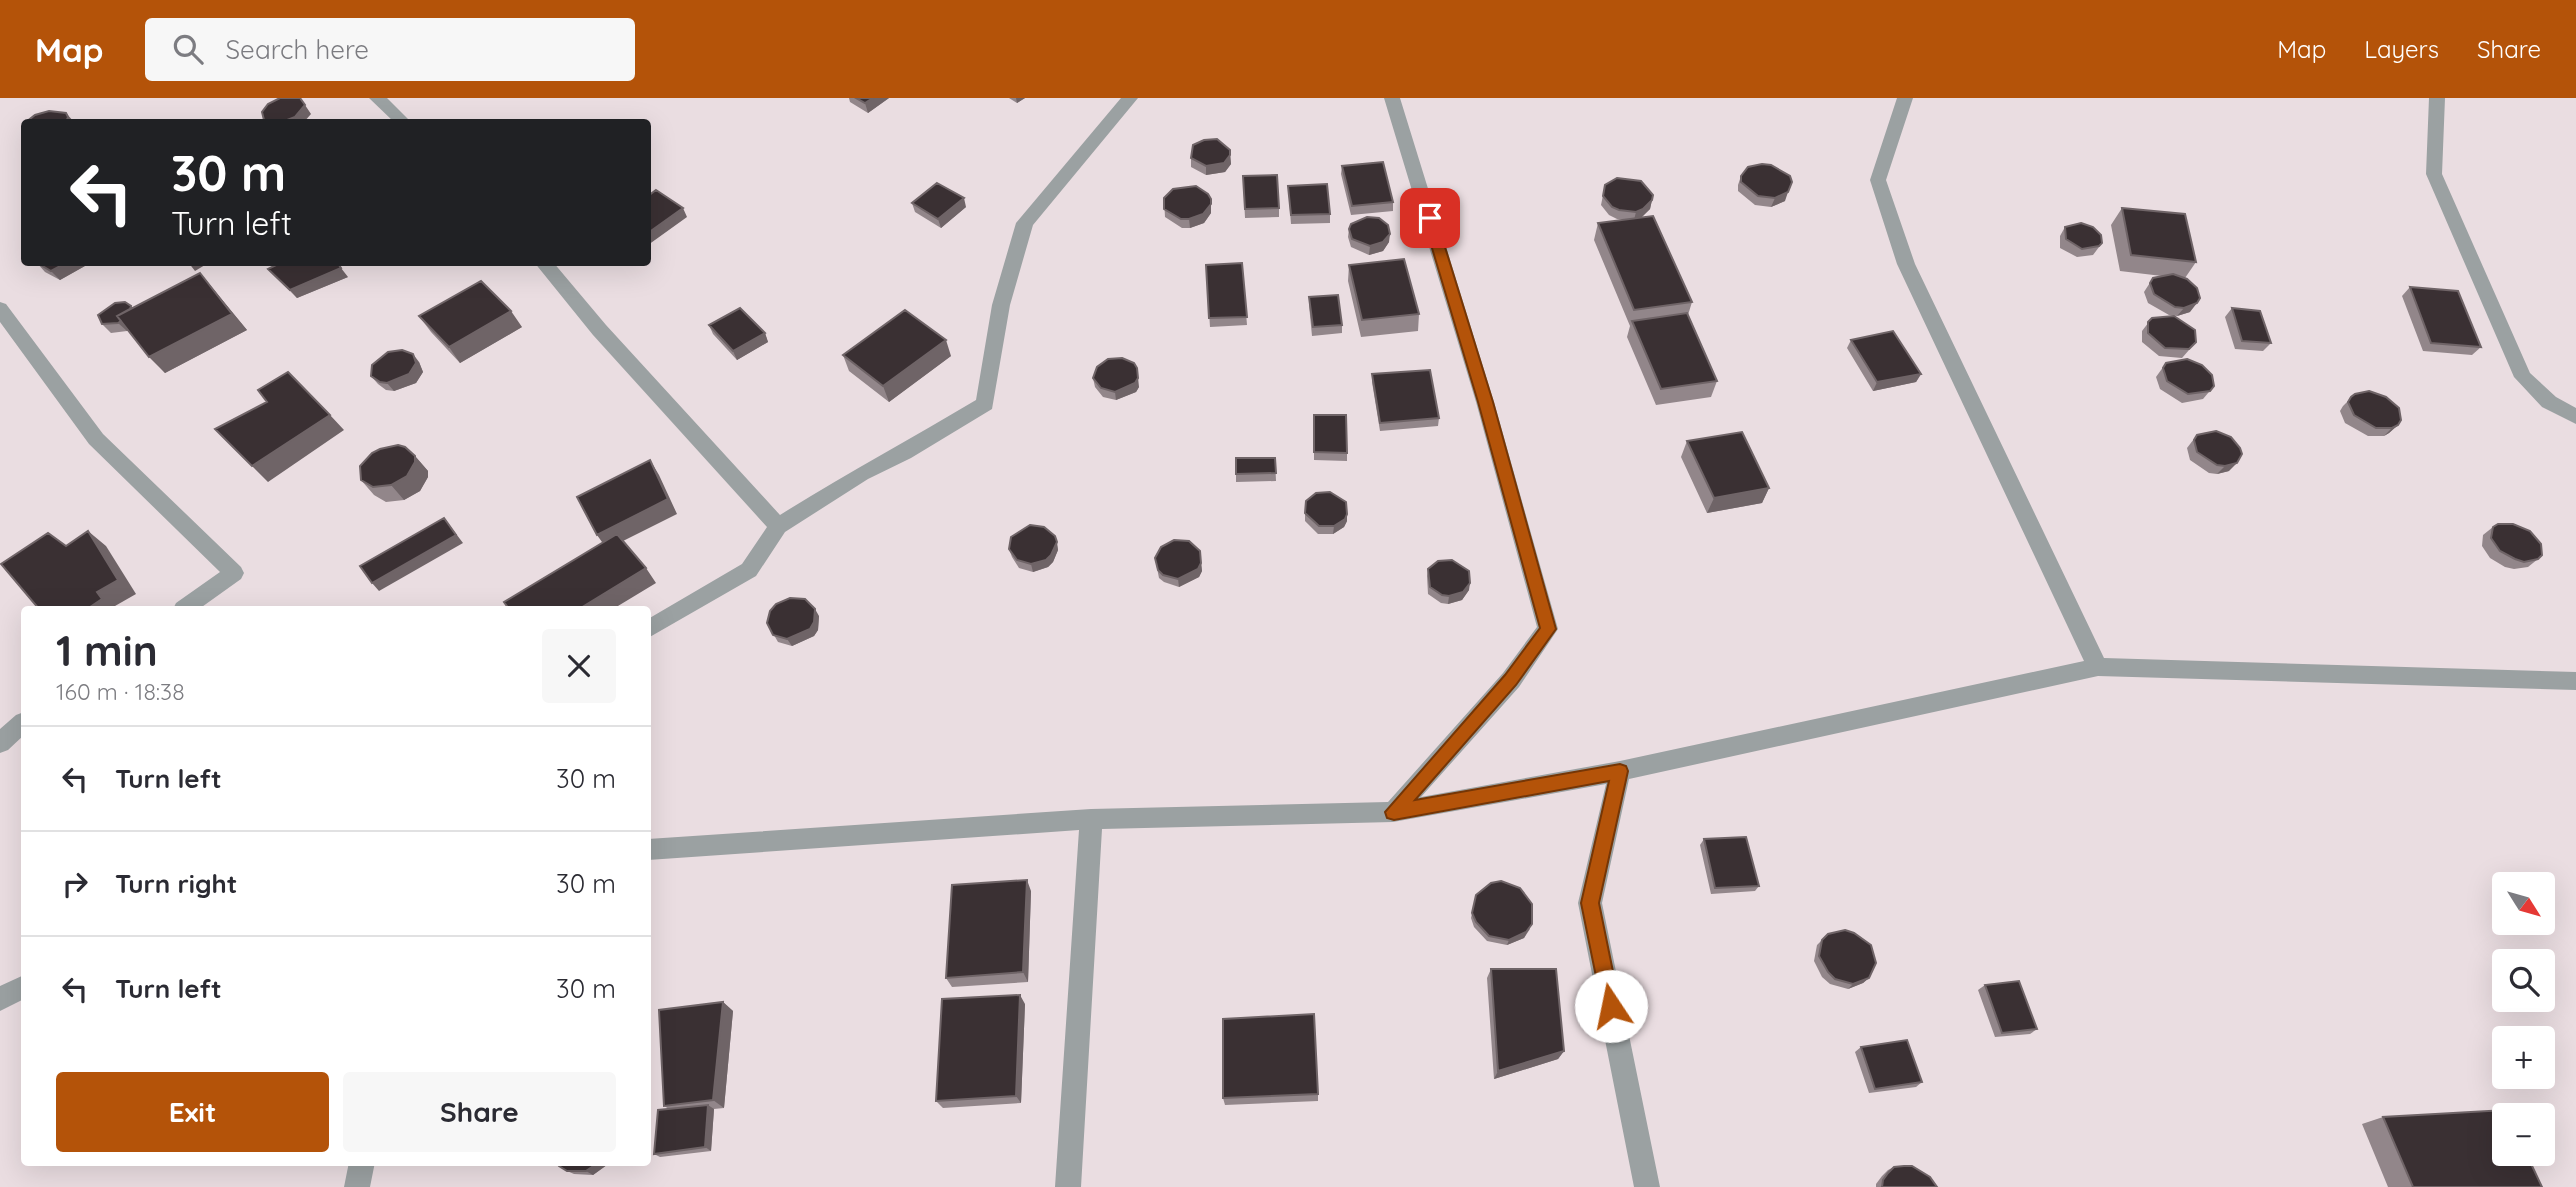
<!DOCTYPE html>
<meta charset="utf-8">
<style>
:root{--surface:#fff;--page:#f7f7f7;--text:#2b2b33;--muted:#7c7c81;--line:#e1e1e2;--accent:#b45309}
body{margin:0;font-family:Quicksand,sans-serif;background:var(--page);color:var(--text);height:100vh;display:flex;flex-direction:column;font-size:26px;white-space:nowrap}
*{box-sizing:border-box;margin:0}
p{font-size:23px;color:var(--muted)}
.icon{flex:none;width:38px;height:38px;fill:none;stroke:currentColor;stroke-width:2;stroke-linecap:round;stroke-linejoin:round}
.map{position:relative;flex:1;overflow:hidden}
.panel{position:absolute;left:21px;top:508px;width:630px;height:560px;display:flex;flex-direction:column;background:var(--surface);border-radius:7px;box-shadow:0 7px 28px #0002}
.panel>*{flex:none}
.banner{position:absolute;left:21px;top:21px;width:630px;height:147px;border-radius:7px;box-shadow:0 7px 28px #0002;background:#202124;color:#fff;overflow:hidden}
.needle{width:46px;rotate:127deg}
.controls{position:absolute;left:2492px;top:774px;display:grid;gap:14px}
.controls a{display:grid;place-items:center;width:63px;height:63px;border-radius:7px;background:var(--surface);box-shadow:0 7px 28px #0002;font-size:35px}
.pin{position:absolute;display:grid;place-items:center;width:60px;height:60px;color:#fff;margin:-30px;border-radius:14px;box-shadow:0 4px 10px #0006}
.me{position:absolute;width:77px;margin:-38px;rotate:349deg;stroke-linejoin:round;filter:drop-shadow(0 0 5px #0008)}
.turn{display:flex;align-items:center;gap:24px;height:147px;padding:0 35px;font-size:32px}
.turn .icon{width:91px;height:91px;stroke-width:2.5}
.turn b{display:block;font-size:49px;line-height:60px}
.round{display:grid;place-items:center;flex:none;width:74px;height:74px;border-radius:7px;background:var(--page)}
.head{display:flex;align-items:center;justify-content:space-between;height:119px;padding:0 35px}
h1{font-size:42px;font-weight:800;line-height:52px}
.primary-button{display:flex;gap:14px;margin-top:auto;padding:14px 35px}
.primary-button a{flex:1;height:80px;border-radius:7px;background:var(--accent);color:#fff;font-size:28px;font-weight:800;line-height:80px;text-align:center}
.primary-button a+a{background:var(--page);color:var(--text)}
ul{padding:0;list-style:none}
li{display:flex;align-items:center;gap:21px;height:105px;padding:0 35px;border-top:2px solid var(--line)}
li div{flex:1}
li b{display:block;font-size:26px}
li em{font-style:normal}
header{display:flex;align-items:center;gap:42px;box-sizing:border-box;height:98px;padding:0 35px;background:var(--accent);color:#fff}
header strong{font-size:33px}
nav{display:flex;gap:38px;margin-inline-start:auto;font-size:24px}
.search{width:490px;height:63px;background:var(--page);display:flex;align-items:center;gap:18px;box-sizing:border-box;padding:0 24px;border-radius:7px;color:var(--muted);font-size:26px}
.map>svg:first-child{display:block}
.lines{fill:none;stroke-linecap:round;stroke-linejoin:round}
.minor{fill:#9ba1a2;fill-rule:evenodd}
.wall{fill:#92868a}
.shaded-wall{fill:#6f6467}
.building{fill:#3a3033;stroke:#6f6467;stroke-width:2}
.route{fill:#b45309;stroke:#753606;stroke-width:2}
</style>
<header>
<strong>Map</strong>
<div class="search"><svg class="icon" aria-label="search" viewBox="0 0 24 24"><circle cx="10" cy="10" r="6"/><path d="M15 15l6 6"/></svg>Search here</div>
<nav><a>Map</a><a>Layers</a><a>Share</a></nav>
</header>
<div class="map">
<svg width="2576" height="1089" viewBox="0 0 2576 1089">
<rect width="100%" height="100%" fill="#eadde1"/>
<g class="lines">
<path class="minor" d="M 369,0 L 387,0 L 411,24 L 394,24 Z
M 1121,0 L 1138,0 L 1033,127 L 1010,207 L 992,311 L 911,360 L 868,381 L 785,434 L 756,478 L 648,540 L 648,521 L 742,466 L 767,429 L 593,237 L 534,164 L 553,164 L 606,227 L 780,417 C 845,376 911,341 976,302 L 992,207 L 1016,125 Z
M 1384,0 L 1400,0 L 1494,304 L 1558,531 L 1519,589 L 1421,699 L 1620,663 L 2084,563 L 1897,166 L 1870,82 L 1897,0 L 1913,0 L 1886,82 L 1915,166 L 2104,560 L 2576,574 L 2576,592 L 2098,578 L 1629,681 L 1602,805 L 1660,1089 L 1634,1089 L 1578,805 L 1606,686 L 1393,724 L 1102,731 L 1081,1089 L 1055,1089 L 1079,732 L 648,762 L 648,741 L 1091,711 L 1388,704 L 1503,575 L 1537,529 L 1476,304 Z
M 2429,0 L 2445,0 L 2442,76 L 2530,275 L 2556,299 L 2576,310 L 2576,326 L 2542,309 L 2514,279 L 2426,76 Z
M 0,204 L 6,206 L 103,336 L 241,469 L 244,475 L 241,481 L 199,511 L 173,511 L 176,505 L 220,474 L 89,346 L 0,224 Z
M 24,614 L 24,637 L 8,652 L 0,655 L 0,631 L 16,617 Z
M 24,877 L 24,901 L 0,913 L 0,888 Z
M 349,1064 L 375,1064 L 370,1089 L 344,1089 Z"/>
</g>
<path class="wall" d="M 849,0 L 889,0 L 868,15 L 850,4 Z
M 1009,0 L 1025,0 L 1017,5 Z
M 1230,52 L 1231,66 L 1225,74 L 1206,77 L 1191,69 L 1191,60 Z
M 1342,68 L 1393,104 L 1393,113 L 1351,117 L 1341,76 Z
M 1243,78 L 1279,110 L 1279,119 L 1245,120 Z
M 1741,78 L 1785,103 L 1771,109 L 1755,107 L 1738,93 L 1738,87 Z
M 1605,87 L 1652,102 L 1650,111 L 1641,119 L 1692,204 L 1688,217 L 1717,283 L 1711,299 L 1656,307 L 1627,239 L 1630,228 L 1594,142 L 1598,125 L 1625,122 L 1617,121 L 1609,117 L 1601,107 Z
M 1288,88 L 1330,116 L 1330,125 L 1291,126 Z
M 1164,100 L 1211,101 L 1211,115 L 1204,125 L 1190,130 L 1182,130 L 1165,119 Z
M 912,105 L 966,109 L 941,130 L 915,114 Z
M 2122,110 L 2196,164 L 2185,180 L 2190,214 L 2177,218 L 2169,217 L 2148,205 L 2144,194 L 2153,180 L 2162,178 L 2120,173 L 2111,127 Z
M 2065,129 L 2102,145 L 2093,157 L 2077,159 L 2060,150 L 2060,138 Z
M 1349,131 L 1389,144 L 1383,153 L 1369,157 L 1351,149 L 1348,139 Z
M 92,164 L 60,182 L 45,174 L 37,165 Z
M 1242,165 L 1247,227 L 1210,229 L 1206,167 Z
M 1349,167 L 1419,216 L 1418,233 L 1361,239 L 1348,183 Z
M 268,171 L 348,179 L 297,200 Z
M 200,175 L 247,232 L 165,275 L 128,232 L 127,233 L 111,235 L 102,226 Z
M 2410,189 L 2481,249 L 2472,257 L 2423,253 L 2402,198 Z
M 1309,199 L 1342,227 L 1342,235 L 1312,238 L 1309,207 Z
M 2232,210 L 2271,245 L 2263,253 L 2235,251 L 2225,219 Z
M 419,218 L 522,229 L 460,265 L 431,234 Z
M 2152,220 L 2196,244 L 2182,260 L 2159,258 L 2142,244 L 2142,233 Z
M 709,227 L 765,235 L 768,244 L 737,262 L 713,236 Z
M 1851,242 L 1921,276 L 1916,284 L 1873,293 L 1847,250 Z
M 843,257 L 951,258 L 889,304 L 849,273 Z
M 419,264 L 423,274 L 416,285 L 394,293 L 386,292 L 378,286 L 371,278 Z
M 2166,265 L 2214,288 L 2203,301 L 2182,305 L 2160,291 L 2156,279 Z
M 1372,276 L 1439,320 L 1438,328 L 1380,333 L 1372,284 Z
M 1093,280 L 1139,289 L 1136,294 L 1116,302 L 1103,299 L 1095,289 Z
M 2355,296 L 2398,327 L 2389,335 L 2384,338 L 2368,338 L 2345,325 L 2340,313 L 2343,308 Z
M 1314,317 L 1347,355 L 1347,363 L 1314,362 Z
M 2197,337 L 2229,373 L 2217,376 L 2209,375 L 2190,362 L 2187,350 Z
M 1687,343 L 1769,390 L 1762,405 L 1707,415 L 1681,359 Z
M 415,358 L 428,373 L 428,379 L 420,393 L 404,402 L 386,404 L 374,397 L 361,382 Z
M 1236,360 L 1275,360 L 1276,383 L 1236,384 Z
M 1305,415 L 1347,416 L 1347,423 L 1344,429 L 1333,436 L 1318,436 L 1305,423 Z
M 2493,429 L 2538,461 L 2528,469 L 2514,471 L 2505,469 L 2490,460 L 2482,448 L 2483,437 Z
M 1055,438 L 1058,452 L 1053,464 L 1048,469 L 1033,474 L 1019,470 L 1012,459 L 1009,451 Z
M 1200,453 L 1202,473 L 1199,479 L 1179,489 L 1164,484 L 1159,480 L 1155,460 Z
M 1428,471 L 1469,492 L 1462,502 L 1448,506 L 1441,505 L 1428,496 L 1427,478 Z
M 819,518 L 818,532 L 814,538 L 792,548 L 778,544 L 767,525 Z
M 1704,741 L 1759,788 L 1755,793 L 1711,796 L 1700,747 Z
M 1031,793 L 1028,884 L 952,889 L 946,880 Z
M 1476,797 L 1530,831 L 1524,840 L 1507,847 L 1487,843 L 1474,829 L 1471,820 Z
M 1828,836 L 1869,880 L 1863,885 L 1848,891 L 1830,886 L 1822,879 L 1814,863 L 1817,847 Z
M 1491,871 L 1564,953 L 1558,961 L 1494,981 L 1487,880 Z
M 1985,887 L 2037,931 L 2030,936 L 1995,939 L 1978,892 Z
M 723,904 L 733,913 L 724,1010 L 714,1011 L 711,1053 L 660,1059 L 654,1056 L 669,1011 L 664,1008 Z
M 1025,906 L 1021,1005 L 943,1010 L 936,1003 Z
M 1861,949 L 1922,984 L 1916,989 L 1869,995 L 1855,954 Z
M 1318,996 L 1318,1003 L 1225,1007 L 1223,1000 Z
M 2383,1019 L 2542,1089 L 2388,1089 L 2362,1026 Z
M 556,1064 L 611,1064 L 593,1077 L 574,1076 L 567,1073 Z
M 1894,1069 L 1937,1089 L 1876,1089 L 1876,1086 L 1882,1078 L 1888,1072 Z"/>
<path class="shaded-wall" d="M 873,0 L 889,0 L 868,15 L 865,5 Z
M 1016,0 L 1025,0 L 1017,5 Z
M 305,7 L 311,16 L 304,24 L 282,24 Z
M 66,15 L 74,24 L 66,24 Z
M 1230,57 L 1231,66 L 1225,74 L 1206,77 L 1206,68 Z
M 1788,94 L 1785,103 L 1771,109 L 1775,100 Z
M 964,100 L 966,109 L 941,130 L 938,121 Z
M 1652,102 L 1650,111 L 1641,120 L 1634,122 L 1636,114 Z
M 1211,106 L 1211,115 L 1204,125 L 1190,130 L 1189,121 Z
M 683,110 L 687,119 L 648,147 L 648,135 Z
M 1390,136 L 1389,144 L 1383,153 L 1369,157 L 1370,148 Z
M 68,164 L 92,164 L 60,182 L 51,173 Z
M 188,164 L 210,164 L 195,173 Z
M 341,170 L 348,179 L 297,200 L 290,192 Z
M 200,175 L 247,232 L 165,275 L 149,259 Z
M 2197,205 L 2190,214 L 2177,218 L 2184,210 Z
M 131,208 L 140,217 L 136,227 L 127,233 L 118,225 Z
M 511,213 L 522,229 L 460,265 L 449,249 Z
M 765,235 L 768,244 L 737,262 L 733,253 Z
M 946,242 L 951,258 L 889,304 L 883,288 Z
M 413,256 L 419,264 L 423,274 L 416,285 L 394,293 L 387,285 Z
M 1137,270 L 1139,289 L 1136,294 L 1116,302 L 1115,294 Z
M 1921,276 L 1916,284 L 1873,293 L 1877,284 Z
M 330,317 L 344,332 L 268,384 L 252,368 Z
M 2398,327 L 2389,335 L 2384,338 L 2392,330 Z
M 415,358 L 428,373 L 428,379 L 420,393 L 404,402 L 391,387 Z
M 650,362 L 659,377 L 677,416 L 607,451 L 597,437 Z
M 2237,365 L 2229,373 L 2217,376 L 2225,368 Z
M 1769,390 L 1762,405 L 1707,415 L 1714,400 Z
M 1347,416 L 1347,423 L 1344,429 L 1333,436 L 1334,428 Z
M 444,420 L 463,445 L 379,493 L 372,485 Z
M 88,433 L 106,448 L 136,496 L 115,508 L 118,511 L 87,511 L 97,494 Z
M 1057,444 L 1058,452 L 1053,464 L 1048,469 L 1033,474 L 1031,466 Z
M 1201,465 L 1202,473 L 1199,479 L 1179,489 L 1178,481 Z
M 646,470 L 656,485 L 613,511 L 579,511 Z
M 1470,485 L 1469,492 L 1462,502 L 1448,506 L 1449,498 Z
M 815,511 L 819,518 L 818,532 L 814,538 L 792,548 L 787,541 Z
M 1027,782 L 1031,793 L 1028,884 L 1023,874 Z
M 1532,826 L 1524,840 L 1507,847 L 1509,842 Z
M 1869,880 L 1863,885 L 1848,891 L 1853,886 Z
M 1020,897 L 1025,906 L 1021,1005 L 1016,998 Z
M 723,904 L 733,913 L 724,1010 L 713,1002 Z
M 1564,953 L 1558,961 L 1494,981 L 1498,973 Z
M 708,1007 L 714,1011 L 711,1053 L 705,1049 Z
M 599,1064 L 611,1064 L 593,1077 L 586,1073 Z"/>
<path class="building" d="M 280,0 L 300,0 L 305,7 L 295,19 L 282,24 L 264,22 L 262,14 L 268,6 Z
M 856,0 L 873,0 L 865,5 Z
M 49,13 L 66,15 L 68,19 L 66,24 L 26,24 L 35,17 Z
M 24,25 L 24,37 L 22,30 Z
M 1217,41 L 1230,52 L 1230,57 L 1224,65 L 1206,68 L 1191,60 L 1193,47 L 1204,42 Z
M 1383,64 L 1393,104 L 1352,108 L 1342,68 Z
M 1762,66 L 1771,67 L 1790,78 L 1792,84 L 1788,94 L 1775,100 L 1758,98 L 1741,84 L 1741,78 L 1748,69 Z
M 1277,77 L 1279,110 L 1245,111 L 1243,78 Z
M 1617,80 L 1641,83 L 1653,97 L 1652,102 L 1643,111 L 1636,114 L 1619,112 L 1612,109 L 1603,98 L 1605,87 Z
M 937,85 L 964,100 L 938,121 L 912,105 Z
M 1327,86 L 1330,116 L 1291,117 L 1288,88 Z
M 1196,88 L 1208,96 L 1211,101 L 1211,106 L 1203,116 L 1189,121 L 1181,121 L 1164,111 L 1164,100 L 1173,91 Z
M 656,92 L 683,110 L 648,135 L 648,98 Z
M 2122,110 L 2185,116 L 2196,164 L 2131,157 Z
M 1653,118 L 1692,204 L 1634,212 L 1598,125 Z
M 1367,119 L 1379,120 L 1388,127 L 1390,136 L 1383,144 L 1370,148 L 1352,141 L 1349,131 L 1351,126 Z
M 2081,125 L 2093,129 L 2101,137 L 2102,145 L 2099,148 L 2082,151 L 2066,141 L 2065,129 Z
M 1404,161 L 1419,216 L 1362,222 L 1349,167 Z
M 36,164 L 68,164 L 51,173 Z
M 282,164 L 337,164 L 341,170 L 290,192 L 268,171 Z
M 1242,165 L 1247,219 L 1209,220 L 1206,167 Z
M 200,175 L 232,216 L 149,259 L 117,218 Z
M 2173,176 L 2187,181 L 2197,190 L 2200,200 L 2197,205 L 2184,210 L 2175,209 L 2154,196 L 2150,185 L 2153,180 Z
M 481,183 L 511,213 L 449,249 L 419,218 Z
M 2410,189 L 2458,193 L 2481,249 L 2431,245 Z
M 1338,197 L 1342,227 L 1313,229 L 1309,199 Z
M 125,204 L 131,208 L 130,211 L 117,218 L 121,223 L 118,225 L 102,226 L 98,217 L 115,205 Z
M 740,210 L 765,235 L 733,253 L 709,227 Z
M 2232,210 L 2260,213 L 2271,245 L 2242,243 Z
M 905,212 L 946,242 L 883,288 L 843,257 Z
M 1687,215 L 1717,283 L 1661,291 L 1632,223 Z
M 2174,218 L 2195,232 L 2196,244 L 2189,251 L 2165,250 L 2148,235 L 2148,224 L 2152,220 Z
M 1893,233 L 1921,276 L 1877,284 L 1851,242 Z
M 402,252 L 413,256 L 416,265 L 409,276 L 387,285 L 380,284 L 371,278 L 372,267 L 388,254 Z
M 1122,260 L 1134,265 L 1137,270 L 1138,280 L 1135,285 L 1115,294 L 1101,290 L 1093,280 L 1097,269 L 1108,261 Z
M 2187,261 L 2202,267 L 2212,277 L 2214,288 L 2210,293 L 2188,296 L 2167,283 L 2163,270 L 2166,265 Z
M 1430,272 L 1439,320 L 1380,325 L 1372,276 Z
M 288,274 L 330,317 L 252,368 L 215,331 L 267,304 L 258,292 Z
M 2369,293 L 2386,299 L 2399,310 L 2401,322 L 2398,327 L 2392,330 L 2376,330 L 2354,317 L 2348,304 L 2351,299 L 2355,296 Z
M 1314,317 L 1346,317 L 1347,355 L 1314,354 Z
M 2216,333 L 2231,339 L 2240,350 L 2242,356 L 2237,365 L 2225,368 L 2217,367 L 2197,354 L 2194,342 L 2197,337 Z
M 1742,334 L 1769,390 L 1714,400 L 1687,343 Z
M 398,347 L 405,349 L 415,358 L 415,364 L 407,378 L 391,387 L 373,389 L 361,382 L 360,368 L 372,355 L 380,351 Z
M 1236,360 L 1275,360 L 1276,375 L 1236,376 Z
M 650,362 L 668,401 L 597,437 L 577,399 Z
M 1330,394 L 1346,404 L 1347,416 L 1345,421 L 1334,428 L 1319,428 L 1305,415 L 1306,403 L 1316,395 Z
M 444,420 L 456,437 L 372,485 L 360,468 Z
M 2498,426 L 2513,426 L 2530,433 L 2541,446 L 2542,457 L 2538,461 L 2524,464 L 2515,461 L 2500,453 L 2491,440 L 2493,429 Z
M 1030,427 L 1044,429 L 1055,438 L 1057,444 L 1051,457 L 1046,462 L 1031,466 L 1017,462 L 1009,451 L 1011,439 Z
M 88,433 L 118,482 L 97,494 L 102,501 L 87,511 L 39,511 L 1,466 L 48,435 L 66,448 Z
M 617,436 L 646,470 L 579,511 L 509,511 L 504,504 Z
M 1174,442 L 1189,443 L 1200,453 L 1201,465 L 1198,471 L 1178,481 L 1163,477 L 1158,472 L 1155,460 L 1161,449 Z
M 1452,462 L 1469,473 L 1470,485 L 1463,494 L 1449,498 L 1442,497 L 1430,489 L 1428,471 L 1438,463 Z
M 790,500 L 805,501 L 815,511 L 814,524 L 810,531 L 787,541 L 773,537 L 767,525 L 770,513 L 776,506 Z
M 1746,739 L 1759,788 L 1715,790 L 1704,741 Z
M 1027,782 L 1023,874 L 946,880 L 952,787 Z
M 1501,783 L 1520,790 L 1532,806 L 1532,826 L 1526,834 L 1509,842 L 1489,838 L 1476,824 L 1472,815 L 1476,797 L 1491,785 Z
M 1845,832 L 1854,835 L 1871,847 L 1876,865 L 1869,880 L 1853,886 L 1835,881 L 1828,874 L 1819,858 L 1822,842 L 1828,836 Z
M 1491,871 L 1556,871 L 1564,953 L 1498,973 Z
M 2019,883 L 2037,931 L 2002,935 L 1985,887 Z
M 1020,897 L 1016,998 L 936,1003 L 942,901 Z
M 723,904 L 713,1002 L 664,1008 L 659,912 Z
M 1314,916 L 1318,996 L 1223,1000 L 1223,921 Z
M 1907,942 L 1922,984 L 1875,991 L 1861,949 Z
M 708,1007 L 705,1049 L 654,1056 L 658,1012 Z
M 2506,1012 L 2508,1017 L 2504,1017 L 2504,1055 L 2526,1055 L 2542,1089 L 2413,1089 L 2383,1019 Z
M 556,1064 L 599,1064 L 586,1073 L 567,1073 L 559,1068 Z
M 1904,1068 L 1912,1068 L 1930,1079 L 1937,1089 L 1882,1089 L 1883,1082 L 1888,1075 L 1894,1069 Z"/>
<path class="route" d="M 1430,116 L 1436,120 L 1493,304 L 1556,531 L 1516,587 L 1415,702 L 1620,666 L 1626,668 L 1628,673 L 1599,805 L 1620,908 L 1617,915 L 1611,917 L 1604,915 L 1602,908 L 1581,805 L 1609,683 L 1394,722 L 1387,720 L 1385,714 L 1505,577 L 1540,530 L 1478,304 L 1423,120 Z"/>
</svg>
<div class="controls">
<a><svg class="needle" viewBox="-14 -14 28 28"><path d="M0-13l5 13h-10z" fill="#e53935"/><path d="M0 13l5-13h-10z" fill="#7c7c81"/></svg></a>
<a><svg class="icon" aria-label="search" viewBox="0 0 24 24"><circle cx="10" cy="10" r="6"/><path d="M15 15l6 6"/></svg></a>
<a>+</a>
<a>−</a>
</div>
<div class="pin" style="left:1430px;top:120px;background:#d93025"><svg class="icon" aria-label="arrive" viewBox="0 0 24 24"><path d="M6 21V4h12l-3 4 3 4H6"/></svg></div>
<svg class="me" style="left:1611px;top:908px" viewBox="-20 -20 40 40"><circle r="19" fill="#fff"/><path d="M0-13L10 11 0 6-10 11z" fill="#b45309"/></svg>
<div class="banner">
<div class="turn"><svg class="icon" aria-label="left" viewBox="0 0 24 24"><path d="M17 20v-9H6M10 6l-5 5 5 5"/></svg><div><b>30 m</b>Turn left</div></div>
</div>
<section class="panel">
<div class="head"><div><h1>1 min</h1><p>160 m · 18:38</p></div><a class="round"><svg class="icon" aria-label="close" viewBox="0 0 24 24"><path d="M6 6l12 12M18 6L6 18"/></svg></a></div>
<ul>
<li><svg class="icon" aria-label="left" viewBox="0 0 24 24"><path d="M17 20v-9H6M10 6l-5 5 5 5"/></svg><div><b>Turn left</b></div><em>30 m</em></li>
<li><svg class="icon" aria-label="right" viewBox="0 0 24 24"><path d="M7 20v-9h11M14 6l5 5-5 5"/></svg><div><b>Turn right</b></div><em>30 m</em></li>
<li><svg class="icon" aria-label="left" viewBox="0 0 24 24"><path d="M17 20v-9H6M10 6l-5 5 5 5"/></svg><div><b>Turn left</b></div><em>30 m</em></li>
</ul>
<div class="primary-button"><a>Exit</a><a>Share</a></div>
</section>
</div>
